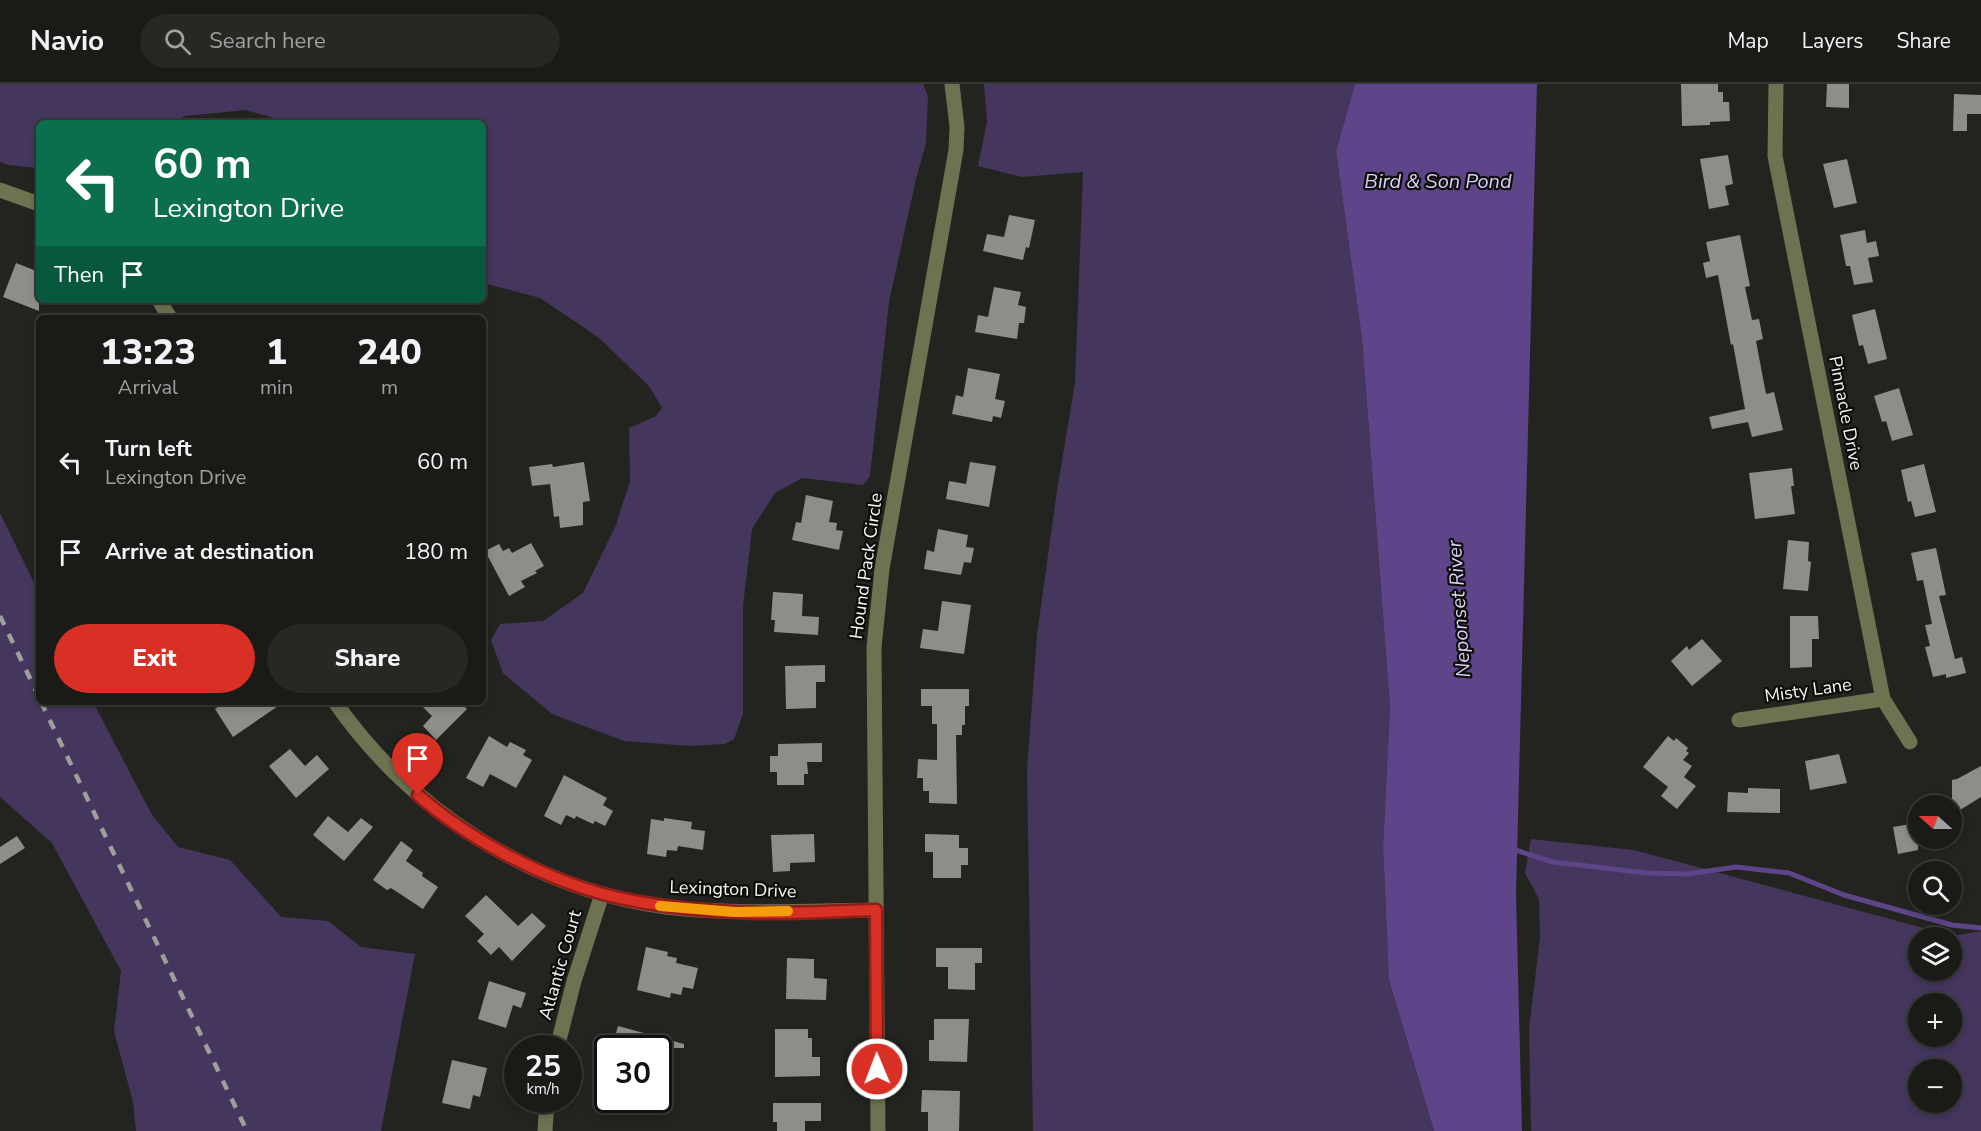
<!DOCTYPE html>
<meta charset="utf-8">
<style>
:root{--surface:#1a1b17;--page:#272824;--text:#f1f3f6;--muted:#9fa1a1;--line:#383936;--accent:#d93025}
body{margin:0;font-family:"Nunito Sans",sans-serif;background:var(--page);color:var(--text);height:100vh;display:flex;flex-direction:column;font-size:22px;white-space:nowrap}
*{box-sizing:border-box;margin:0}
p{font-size:20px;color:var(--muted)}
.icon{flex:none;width:33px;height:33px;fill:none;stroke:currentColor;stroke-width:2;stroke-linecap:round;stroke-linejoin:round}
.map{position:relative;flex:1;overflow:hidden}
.side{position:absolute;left:36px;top:231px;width:450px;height:390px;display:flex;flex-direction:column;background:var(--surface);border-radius:9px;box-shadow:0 3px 9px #0003,0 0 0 2px var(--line)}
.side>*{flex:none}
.banner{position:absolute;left:36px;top:36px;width:450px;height:183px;border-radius:9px;box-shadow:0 3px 9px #0003,0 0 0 2px var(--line);background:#0b6e4f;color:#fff;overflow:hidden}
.needle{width:39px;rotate:291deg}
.fabs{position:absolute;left:1908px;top:711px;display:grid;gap:12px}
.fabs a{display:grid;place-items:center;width:54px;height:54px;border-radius:50%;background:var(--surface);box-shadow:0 3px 9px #0003,0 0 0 2px var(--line);font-size:30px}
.speed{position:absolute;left:504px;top:951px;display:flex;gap:12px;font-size:30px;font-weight:700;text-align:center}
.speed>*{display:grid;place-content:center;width:78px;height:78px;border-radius:50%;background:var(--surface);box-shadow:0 3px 9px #0003,0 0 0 2px var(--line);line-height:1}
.speed small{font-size:15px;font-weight:400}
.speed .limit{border:3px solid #111;border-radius:9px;background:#fff;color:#111}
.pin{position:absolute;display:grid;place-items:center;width:51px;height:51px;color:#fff;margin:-62px -26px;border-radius:50% 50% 50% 0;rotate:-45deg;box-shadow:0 0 6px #0007}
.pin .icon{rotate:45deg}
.me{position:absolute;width:66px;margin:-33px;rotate:359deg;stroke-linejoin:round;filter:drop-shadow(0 0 4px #0008)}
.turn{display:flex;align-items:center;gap:21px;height:126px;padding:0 18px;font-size:27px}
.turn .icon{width:78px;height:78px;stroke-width:2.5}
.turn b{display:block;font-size:42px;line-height:51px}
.then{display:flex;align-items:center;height:57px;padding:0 18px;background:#0003;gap:12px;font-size:22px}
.eta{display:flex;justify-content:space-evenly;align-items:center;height:102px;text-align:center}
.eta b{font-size:36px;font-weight:800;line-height:42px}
.cta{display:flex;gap:12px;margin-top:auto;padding:12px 18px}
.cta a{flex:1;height:69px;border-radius:36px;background:var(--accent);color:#fff;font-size:24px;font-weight:800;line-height:69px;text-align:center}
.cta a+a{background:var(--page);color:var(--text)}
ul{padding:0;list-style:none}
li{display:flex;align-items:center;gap:18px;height:90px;padding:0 18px}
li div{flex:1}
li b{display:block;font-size:22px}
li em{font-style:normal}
header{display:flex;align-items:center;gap:36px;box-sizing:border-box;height:84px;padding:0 30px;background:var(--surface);border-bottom:2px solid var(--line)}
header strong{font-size:28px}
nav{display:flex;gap:33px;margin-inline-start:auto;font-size:21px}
.search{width:420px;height:54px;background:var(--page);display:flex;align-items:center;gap:15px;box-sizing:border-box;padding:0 21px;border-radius:33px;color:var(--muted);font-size:22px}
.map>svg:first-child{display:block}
.green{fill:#44365d;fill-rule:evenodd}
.water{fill:#5e4488}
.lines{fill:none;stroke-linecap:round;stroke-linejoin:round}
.stream{stroke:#5e4488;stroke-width:5}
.building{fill:#8d8e88}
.minor{stroke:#6d7351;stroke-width:15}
.rail{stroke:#9e9e9b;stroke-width:4.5;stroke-dasharray:10 10;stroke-linecap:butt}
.route-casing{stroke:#8d1f18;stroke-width:15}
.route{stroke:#d93025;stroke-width:10}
.slow{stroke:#f59e0b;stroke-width:10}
.labels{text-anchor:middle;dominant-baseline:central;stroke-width:4.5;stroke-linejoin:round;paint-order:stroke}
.street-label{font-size:18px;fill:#f5f5f2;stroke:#0c0d0a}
.water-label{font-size:20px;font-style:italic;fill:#dcd0f8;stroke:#0c0d0a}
</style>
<header>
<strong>Navio</strong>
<div class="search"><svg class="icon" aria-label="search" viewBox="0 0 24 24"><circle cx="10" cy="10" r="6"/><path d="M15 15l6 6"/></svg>Search here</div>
<nav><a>Map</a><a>Layers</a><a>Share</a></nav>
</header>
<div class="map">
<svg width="1981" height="1047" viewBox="0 0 1981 1047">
<rect width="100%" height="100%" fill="#23241f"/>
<path class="green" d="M 0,0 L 923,0 L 928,12 L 926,59 L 916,95 L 889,218 L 870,392 L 863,401 L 802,394 L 775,409 L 752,445 L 743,522 L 743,630 L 734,655 L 725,660 L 690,662 L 624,657 L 552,630 L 503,589 L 491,556 L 500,540 L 543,537 L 583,509 L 616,441 L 630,397 L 629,344 L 656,332 L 662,324 L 649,302 L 598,253 L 540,214 L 483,199 L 483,39 L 290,39 L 246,26 L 185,32 L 172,39 L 39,39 L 39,84 L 8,81 L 0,78 Z
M 984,0 L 1355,0 L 1336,67 L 1362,255 L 1390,623 L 1383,763 L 1389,896 L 1434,1047 L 1033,1047 L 1027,687 L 1037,550 L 1057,407 L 1075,299 L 1083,88 L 1022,93 L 978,82 L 987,37 Z
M 0,429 L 39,509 L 39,618 L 93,618 L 152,731 L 178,763 L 230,776 L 281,833 L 328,837 L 361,863 L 415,870 L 381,1047 L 136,1047 L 133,1018 L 114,947 L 121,887 L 52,759 L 0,713 Z
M 1531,755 L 1634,766 L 1953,852 L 1981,847 L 1981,1047 L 1531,1047 L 1529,944 L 1540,854 L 1539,815 L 1525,789 ZM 1918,854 L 1952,854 L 1952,886 L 1918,886 ZM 1918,920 L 1952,920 L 1952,952 L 1918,952 ZM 1918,986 L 1952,986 L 1952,1018 L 1918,1018 Z"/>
<path class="water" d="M 1355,0 L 1537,0 L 1516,810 L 1522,1047 L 1434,1047 L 1389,896 L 1383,763 L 1390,623 L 1362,255 L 1336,67 Z"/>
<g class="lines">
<path class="stream" d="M 1512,765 L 1553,778 L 1647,789 L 1687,790 L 1736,783 L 1789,789 L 1844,811 L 1952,841 L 1981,844"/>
</g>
<path class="building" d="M 1681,0 L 1718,0 L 1718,8 L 1723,8 L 1723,18 L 1729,18 L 1730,37 L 1710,38 L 1710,41 L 1682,42 Z
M 1827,0 L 1849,0 L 1849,24 L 1826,23 Z
M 1954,10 L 1981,11 L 1981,30 L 1967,30 L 1967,47 L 1953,47 Z
M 1728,71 L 1733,100 L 1725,102 L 1729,121 L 1709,125 L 1700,75 Z
M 1847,75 L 1857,119 L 1834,124 L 1823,80 Z
M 1009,131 L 1035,136 L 1029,164 L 1026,163 L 1023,176 L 983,167 L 987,150 L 1004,153 Z
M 1865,146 L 1867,159 L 1876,157 L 1879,172 L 1868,174 L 1873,198 L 1854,201 L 1850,182 L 1846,182 L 1840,151 Z
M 1740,151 L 1750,202 L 1745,203 L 1752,236 L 1759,235 L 1763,255 L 1756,257 L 1766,310 L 1774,308 L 1783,346 L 1752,353 L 1748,338 L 1712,345 L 1709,333 L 1745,325 L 1733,260 L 1731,261 L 1718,191 L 1706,194 L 1703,179 L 1710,177 L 1706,158 Z
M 16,179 L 39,188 L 39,227 L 3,213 Z
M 994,203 L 1021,208 L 1018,221 L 1026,223 L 1024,239 L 1019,239 L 1017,255 L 975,248 L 978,231 L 988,233 Z
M 1875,225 L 1887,275 L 1868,280 L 1863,261 L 1859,262 L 1852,231 Z
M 968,284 L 1000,290 L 995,315 L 1005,317 L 1001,334 L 993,332 L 992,338 L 952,330 L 956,311 L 963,313 Z
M 1899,304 L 1913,351 L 1892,357 L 1886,337 L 1882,338 L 1874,312 Z
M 584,378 L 590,417 L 583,418 L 583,441 L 560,444 L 559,432 L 554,433 L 550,400 L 532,402 L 529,383 L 552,380 L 553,383 Z
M 970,378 L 996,382 L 989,423 L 946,415 L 949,397 L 966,400 Z
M 1924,380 L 1936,428 L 1915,433 L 1911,417 L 1908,418 L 1901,386 Z
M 1792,384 L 1794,402 L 1791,402 L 1795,430 L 1755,435 L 1749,389 Z
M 806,411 L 833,417 L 829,438 L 837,439 L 836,446 L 843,447 L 839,466 L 792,456 L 796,438 L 801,439 Z
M 938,445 L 968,451 L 966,463 L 974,464 L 971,479 L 964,478 L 961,491 L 924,485 L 927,466 L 934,468 Z
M 1788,456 L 1809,458 L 1808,477 L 1811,478 L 1808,507 L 1783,505 Z
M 531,459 L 544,482 L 535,487 L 537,489 L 521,497 L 525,503 L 509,512 L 485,467 L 499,460 L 503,467 L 509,464 L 512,469 Z
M 1936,464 L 1946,511 L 1939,512 L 1955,575 L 1962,573 L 1966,589 L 1946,594 L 1946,590 L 1933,593 L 1925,563 L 1930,562 L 1925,541 L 1932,540 L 1923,496 L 1917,497 L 1911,469 Z
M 773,508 L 803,510 L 802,532 L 819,533 L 818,551 L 774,548 L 775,536 L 771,536 Z
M 942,517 L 971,521 L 964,570 L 920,564 L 923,545 L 938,547 Z
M 1790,532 L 1818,532 L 1819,555 L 1812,555 L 1812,583 L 1790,584 Z
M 1702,555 L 1722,577 L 1692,602 L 1671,577 L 1687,562 L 1689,566 Z
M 825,581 L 825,598 L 816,598 L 816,624 L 786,625 L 785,582 Z
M 921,605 L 969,605 L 969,622 L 965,622 L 965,641 L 962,641 L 962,651 L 956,651 L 957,720 L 929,719 L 929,707 L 923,707 L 923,694 L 917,694 L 918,675 L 937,676 L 937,640 L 932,640 L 932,622 L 921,622 Z
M 225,618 L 284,618 L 233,653 L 215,625 Z
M 418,618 L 460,618 L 467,625 L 436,656 L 423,642 L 432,632 Z
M 489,652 L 507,663 L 510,658 L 526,666 L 523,671 L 532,676 L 516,704 L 490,690 L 483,703 L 466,694 Z
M 1668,652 L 1674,657 L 1676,654 L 1688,664 L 1686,667 L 1689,669 L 1683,676 L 1692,682 L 1684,693 L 1696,702 L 1677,725 L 1661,712 L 1668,703 L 1643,683 Z
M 822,659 L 822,678 L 807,678 L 808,690 L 804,690 L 804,701 L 777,701 L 777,688 L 770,688 L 770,672 L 778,672 L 778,660 Z
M 290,665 L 305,682 L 317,671 L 329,685 L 296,714 L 269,682 Z
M 1839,670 L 1847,699 L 1810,706 L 1805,677 Z
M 1981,682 L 1981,713 L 1952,731 L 1952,696 L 1957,695 Z
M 564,691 L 607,714 L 603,721 L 613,727 L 605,742 L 595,737 L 593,740 L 576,732 L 575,735 L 566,731 L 561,741 L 544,732 Z
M 1748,704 L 1780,705 L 1780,729 L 1727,728 L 1728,708 L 1748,709 Z
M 328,732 L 348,748 L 361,734 L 373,743 L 344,777 L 313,751 Z
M 664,734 L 692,738 L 691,745 L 705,747 L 703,766 L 678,762 L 677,767 L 667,766 L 666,773 L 647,770 L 651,735 L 664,737 Z
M 1918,739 L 1918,766 L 1898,770 L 1893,743 Z
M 814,750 L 815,778 L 790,779 L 790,787 L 773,788 L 771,751 Z
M 925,750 L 959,751 L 959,764 L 968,764 L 968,781 L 961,781 L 961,794 L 933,794 L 933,768 L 925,768 Z
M 17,752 L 25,764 L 0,780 L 0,763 Z
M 401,757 L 413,766 L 406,777 L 423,789 L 422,792 L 438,803 L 423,825 L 391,804 L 387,806 L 373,796 Z
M 486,811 L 518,842 L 532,829 L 546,842 L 512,877 L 499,863 L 491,871 L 477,857 L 484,850 L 465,832 Z
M 646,863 L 668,868 L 667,872 L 677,874 L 676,879 L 698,884 L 693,905 L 683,903 L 681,911 L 671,909 L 670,914 L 637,906 Z
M 936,864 L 982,864 L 982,879 L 975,879 L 975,906 L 948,905 L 948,883 L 936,883 Z
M 787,874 L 814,875 L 814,894 L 827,895 L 826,916 L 786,915 Z
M 489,897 L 526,909 L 521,924 L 513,921 L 506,944 L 478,935 Z
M 934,935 L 969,935 L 967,978 L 929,977 L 929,956 L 934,956 Z
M 618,942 L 684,960 L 684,964 L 628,964 L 629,961 L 614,957 Z
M 775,945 L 808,945 L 808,954 L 812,954 L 812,973 L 820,973 L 820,992 L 775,993 Z
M 452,976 L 487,984 L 480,1013 L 473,1011 L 470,1025 L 442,1019 Z
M 922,1006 L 960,1007 L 959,1047 L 928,1047 L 928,1028 L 921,1028 Z
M 773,1019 L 821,1019 L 821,1037 L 805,1037 L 805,1047 L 777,1047 L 777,1038 L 773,1038 Z"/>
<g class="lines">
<path class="minor" d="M 1776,0 L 1775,72 L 1883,615 L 1910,658
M 0,106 L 39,120
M 159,216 L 170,234
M 335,618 C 411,727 533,806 666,823 C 736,831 806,827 876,826
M 1739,636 L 1883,615
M 557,964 L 574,897 L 602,810
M 545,1047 L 547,1016
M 878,1047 L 874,563 L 882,485 L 956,66 L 957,43 L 952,0"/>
<path class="rail" d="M 0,532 L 39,613
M 41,618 L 247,1047"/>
</g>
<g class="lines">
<defs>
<path id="route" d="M 418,711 C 467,754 540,793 603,810 C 645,821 690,826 734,828 C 781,831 829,827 876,826 L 877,985"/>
</defs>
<use href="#route" class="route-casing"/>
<use href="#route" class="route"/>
<path class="slow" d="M 660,822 L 735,828 L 788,827"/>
</g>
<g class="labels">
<g class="street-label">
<text transform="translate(1846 329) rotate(79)">Pinnacle Drive</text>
<text transform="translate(866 482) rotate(-82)">Hound Pack Circle</text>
<text transform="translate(1808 606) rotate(-8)">Misty Lane</text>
<text transform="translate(733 805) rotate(2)">Lexington Drive</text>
<text transform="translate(560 881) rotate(-74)">Atlantic Court</text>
</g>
<g class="water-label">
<text x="1438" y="97">Bird &amp; Son Pond</text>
<text transform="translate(1459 525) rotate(-94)">Neponset River</text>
</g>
</g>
</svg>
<div class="fabs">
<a><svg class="needle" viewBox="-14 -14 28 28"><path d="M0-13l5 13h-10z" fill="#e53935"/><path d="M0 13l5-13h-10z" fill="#9fa1a1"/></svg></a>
<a><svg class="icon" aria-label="search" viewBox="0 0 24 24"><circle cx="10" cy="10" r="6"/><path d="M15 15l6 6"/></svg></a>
<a><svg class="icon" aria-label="layers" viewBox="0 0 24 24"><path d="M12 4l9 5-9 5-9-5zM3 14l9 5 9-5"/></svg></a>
<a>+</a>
<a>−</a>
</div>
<div class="speed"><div>25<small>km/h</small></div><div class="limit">30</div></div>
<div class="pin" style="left:418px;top:711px;background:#d93025"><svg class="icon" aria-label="arrive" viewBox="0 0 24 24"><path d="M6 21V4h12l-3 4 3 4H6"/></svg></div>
<svg class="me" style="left:877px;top:985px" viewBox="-20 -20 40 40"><circle r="17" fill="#d93025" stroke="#fff" stroke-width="3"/><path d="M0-11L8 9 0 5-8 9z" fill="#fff"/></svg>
<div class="banner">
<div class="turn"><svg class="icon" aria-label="left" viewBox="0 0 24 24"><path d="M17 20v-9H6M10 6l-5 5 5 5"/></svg><div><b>60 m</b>Lexington Drive</div></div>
<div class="then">Then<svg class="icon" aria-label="arrive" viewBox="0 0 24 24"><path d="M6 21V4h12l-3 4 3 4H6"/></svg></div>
</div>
<section class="side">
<div class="eta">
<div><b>13:23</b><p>Arrival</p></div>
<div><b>1</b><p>min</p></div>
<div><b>240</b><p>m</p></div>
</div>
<ul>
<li><svg class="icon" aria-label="left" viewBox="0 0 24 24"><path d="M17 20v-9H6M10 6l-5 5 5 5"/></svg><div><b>Turn left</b><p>Lexington Drive</p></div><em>60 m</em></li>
<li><svg class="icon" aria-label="arrive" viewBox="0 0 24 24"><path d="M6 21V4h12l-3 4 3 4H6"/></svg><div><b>Arrive at destination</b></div><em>180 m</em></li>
</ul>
<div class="cta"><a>Exit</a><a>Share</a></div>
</section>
</div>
